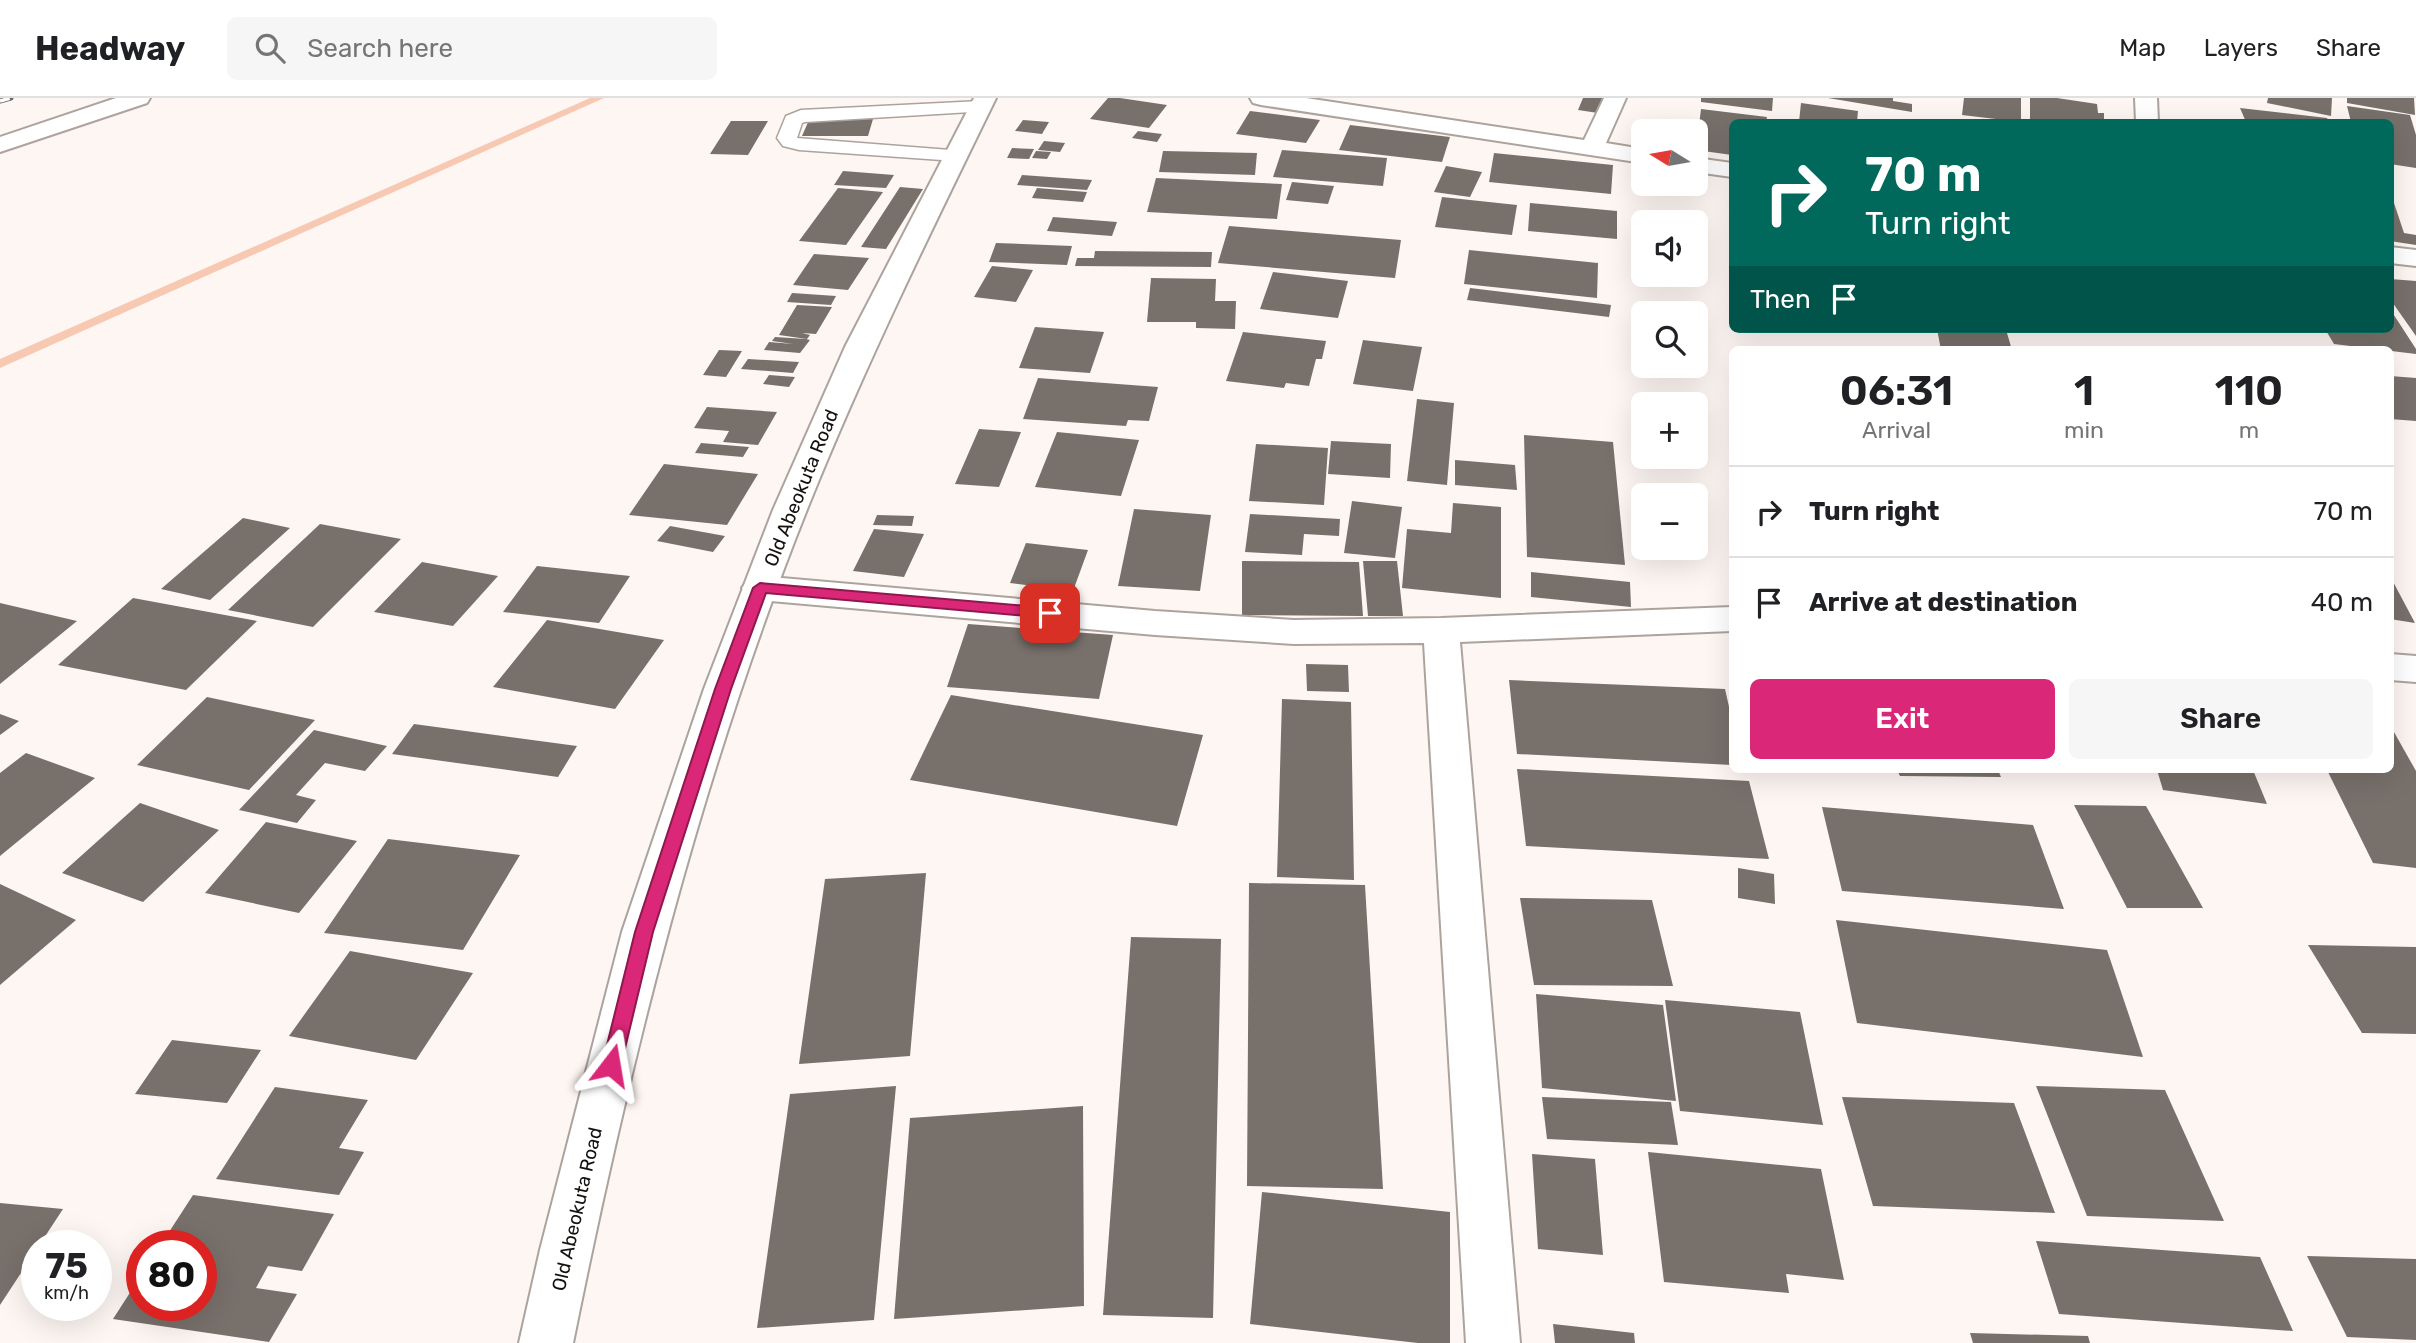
<!DOCTYPE html>
<meta charset="utf-8">
<style>
:root{--surface:#fff;--page:#f6f6f6;--text:#202124;--muted:#757577;--line:#e0e0e0;--accent:#db2777}
body{margin:0;font-family:Rubik,sans-serif;background:var(--page);color:var(--text);height:100vh;display:flex;flex-direction:column;font-size:26px;white-space:nowrap}
*{box-sizing:border-box;margin:0}
p{font-size:23px;color:var(--muted)}
.icon{flex:none;width:38px;height:38px;fill:none;stroke:currentColor;stroke-width:2;stroke-linecap:round;stroke-linejoin:round}
.map{position:relative;flex:1;overflow:hidden}
.sheet{position:absolute;left:1729px;top:248px;width:665px;height:427px;display:flex;flex-direction:column;background:var(--surface);border-radius:10px;box-shadow:0 7px 28px #0002}
.sheet>*{flex:none}
.guide{position:absolute;left:1729px;top:21px;width:665px;height:214px;border-radius:10px;box-shadow:0 7px 28px #0002;background:#00695c;color:#fff;overflow:hidden}
.needle{width:46px;rotate:281deg}
.controls{position:absolute;left:1631px;top:21px;display:grid;gap:14px}
.controls a{display:grid;place-items:center;width:77px;height:77px;border-radius:10px;background:var(--surface);box-shadow:0 7px 28px #0002;font-size:35px}
.speed{position:absolute;left:21px;top:1132px;display:flex;gap:14px;font-size:35px;font-weight:700;text-align:center}
.speed>*{display:grid;place-content:center;width:91px;height:91px;border-radius:50%;background:var(--surface);box-shadow:0 7px 28px #0002;line-height:1}
.speed small{font-size:18px;font-weight:400}
.speed .limit{border:10px solid #d22;background:#fff;color:#111}
.pin{position:absolute;display:grid;place-items:center;width:60px;height:60px;color:#fff;margin:-30px;border-radius:14px;box-shadow:0 4px 10px #0006}
.me{position:absolute;width:77px;margin:-38px;rotate:14deg;stroke-linejoin:round;filter:drop-shadow(0 0 5px #0008)}
.turn{display:flex;align-items:center;gap:24px;height:147px;padding:0 21px;font-size:32px}
.turn .icon{width:91px;height:91px;stroke-width:2.5}
.turn b{display:block;font-size:49px;line-height:60px}
.then{display:flex;align-items:center;height:66px;padding:0 21px;background:#0003;gap:14px;font-size:26px}
.eta{display:flex;justify-content:space-evenly;align-items:center;height:119px;text-align:center}
.eta b{font-size:42px;font-weight:600;line-height:49px}
.primary-button{display:flex;gap:14px;margin-top:auto;padding:14px 21px}
.primary-button a{flex:1;height:80px;border-radius:10px;background:var(--accent);color:#fff;font-size:28px;font-weight:600;line-height:80px;text-align:center}
.primary-button a+a{background:var(--page);color:var(--text)}
ul{padding:0;list-style:none}
li{display:flex;align-items:center;gap:21px;height:91px;padding:0 21px;border-top:2px solid var(--line)}
li div{flex:1}
li b{display:block;font-size:26px}
li em{font-style:normal}
header{display:flex;align-items:center;gap:42px;box-sizing:border-box;height:98px;padding:0 35px;background:var(--surface);border-bottom:2px solid var(--line)}
header strong{font-size:33px}
nav{display:flex;gap:38px;margin-inline-start:auto;font-size:24px}
.search{width:490px;height:63px;background:var(--page);display:flex;align-items:center;gap:18px;box-sizing:border-box;padding:0 24px;border-radius:10px;color:var(--muted);font-size:26px}
.map>svg:first-child{display:block}
.lines{fill:none;stroke-linecap:round;stroke-linejoin:round}
.stream{fill:#f8c9b2;fill-rule:evenodd}
.building{fill:#78706b}
.service-casing{stroke:#aca39e;stroke-width:3}
.minor-casing{stroke:#aca39e;stroke-width:4}
.trunk-casing{stroke:#aca39e;stroke-width:4}
.service{fill:#fff;fill-rule:evenodd}
.minor{fill:#fff;fill-rule:evenodd}
.trunk{fill:#fff;fill-rule:evenodd}
.rail-casing{stroke:#6b6663;stroke-width:5}
.rail{stroke:#fff;stroke-width:3.5;stroke-dasharray:10;stroke-linecap:butt}
.route{fill:#db2777;stroke:#8e194d;stroke-width:2}
.labels{text-anchor:middle;dominant-baseline:central;stroke-width:6;stroke-linejoin:round;paint-order:stroke}
.street-label{font-size:19px;fill:#14110f;stroke:#fff}
</style>
<header>
<strong>Headway</strong>
<div class="search"><svg class="icon" aria-label="search" viewBox="0 0 24 24"><circle cx="10" cy="10" r="6"/><path d="M15 15l6 6"/></svg>Search here</div>
<nav><a>Map</a><a>Layers</a><a>Share</a></nav>
</header>
<div class="map">
<svg width="2416" height="1245" viewBox="0 0 2416 1245">
<rect width="100%" height="100%" fill="#fef6f2"/>
<g class="lines">
<path class="stream" d="M 590,0 L 604,0 L 0,270 L 0,261 Z"/>
</g>
<path class="building" d="M 1108,0 L 1120,0 L 1167,7 L 1149,30 L 1090,21 Z
M 1583,0 L 1604,0 L 1598,15 L 1578,12 Z
M 1701,0 L 1773,0 L 1772,13 L 1701,4 Z
M 1828,0 L 1893,0 L 1893,3 L 1912,6 L 1912,14 Z
M 1964,0 L 2021,0 L 2021,24 L 1962,17 Z
M 2030,0 L 2057,0 L 2097,6 L 2098,15 L 2104,15 L 2104,24 L 2030,24 Z
M 2268,0 L 2332,0 L 2331,18 L 2267,5 Z
M 2347,0 L 2414,0 L 2415,17 L 2347,5 Z
M 1801,5 L 1858,13 L 1857,24 L 1799,24 Z
M 2347,8 L 2410,17 L 2416,37 L 2416,70 L 2390,66 L 2390,24 L 2351,24 Z
M 2240,10 L 2327,20 L 2329,24 L 2246,24 Z
M 1701,11 L 1767,19 L 1766,24 L 1732,24 L 1732,57 L 1696,52 Z
M 1250,13 L 1320,22 L 1306,45 L 1236,36 Z
M 873,21 L 868,38 L 802,38 L 809,22 Z
M 1023,22 L 1049,24 L 1042,36 L 1015,33 Z
M 731,23 L 768,23 L 748,57 L 710,56 Z
M 1350,27 L 1450,39 L 1442,64 L 1339,52 Z
M 1138,33 L 1162,36 L 1157,44 L 1132,40 Z
M 1044,43 L 1065,45 L 1060,54 L 1038,52 Z
M 1012,50 L 1034,51 L 1029,61 L 1007,60 Z
M 1282,52 L 1387,60 L 1383,88 L 1273,79 Z
M 1036,53 L 1051,54 L 1047,61 L 1032,60 Z
M 1163,53 L 1257,55 L 1255,77 L 1159,74 Z
M 1494,55 L 1613,67 L 1611,96 L 1489,84 Z
M 1446,68 L 1482,74 L 1470,99 L 1434,94 Z
M 843,73 L 894,77 L 886,90 L 834,87 Z
M 1022,77 L 1092,82 L 1087,92 L 1017,87 Z
M 1156,80 L 1282,86 L 1277,121 L 1147,114 Z
M 1292,84 L 1334,88 L 1328,106 L 1286,102 Z
M 900,89 L 923,91 L 886,151 L 861,149 Z
M 838,90 L 883,94 L 846,147 L 799,143 Z
M 1037,90 L 1087,94 L 1083,104 L 1032,100 Z
M 2391,96 L 2404,135 L 2416,137 L 2416,147 L 2390,143 Z
M 1442,99 L 1517,107 L 1512,137 L 1435,129 Z
M 1530,105 L 1617,113 L 1617,141 L 1528,133 Z
M 1053,119 L 1117,124 L 1112,138 L 1047,133 Z
M 1229,128 L 1401,142 L 1395,180 L 1218,165 Z
M 996,145 L 1072,148 L 1067,167 L 989,164 Z
M 1469,152 L 1598,165 L 1597,200 L 1464,186 Z
M 1095,153 L 1212,154 L 1211,169 L 1075,168 L 1077,160 L 1094,160 Z
M 814,156 L 869,160 L 848,192 L 793,187 Z
M 992,168 L 1033,172 L 1016,204 L 974,199 Z
M 1273,174 L 1348,183 L 1338,220 L 1260,211 Z
M 1151,180 L 1216,181 L 1215,203 L 1236,203 L 1235,231 L 1196,230 L 1196,224 L 1147,224 Z
M 2390,181 L 2416,183 L 2416,238 L 2390,201 Z
M 1470,190 L 1611,207 L 1609,219 L 1467,202 Z
M 792,195 L 836,198 L 831,207 L 787,204 Z
M 797,207 L 832,209 L 816,236 L 802,235 L 810,237 L 807,241 L 779,237 Z
M 2390,211 L 2416,251 L 2416,256 L 2334,246 L 2325,231 L 2390,231 Z
M 1035,229 L 1104,234 L 1090,275 L 1019,270 Z
M 1937,231 L 2007,235 L 2012,252 L 1941,252 Z
M 1243,234 L 1326,243 L 1322,261 L 1316,261 L 1309,288 L 1286,285 L 1284,290 L 1226,283 Z
M 775,239 L 806,241 L 810,242 L 800,255 L 764,252 L 769,244 L 793,246 L 772,243 Z
M 1363,242 L 1422,249 L 1413,293 L 1353,286 Z
M 719,252 L 742,253 L 726,279 L 703,277 Z
M 748,261 L 799,264 L 793,275 L 741,271 Z
M 769,277 L 795,279 L 789,289 L 763,286 Z
M 2390,278 L 2416,280 L 2416,323 L 2390,321 Z
M 1038,280 L 1158,289 L 1149,323 L 1128,322 L 1126,328 L 1023,321 Z
M 1417,301 L 1454,305 L 1447,387 L 1407,383 Z
M 707,309 L 777,314 L 758,347 L 723,344 L 729,333 L 694,330 Z
M 979,331 L 1021,334 L 999,389 L 955,386 Z
M 1057,334 L 1139,342 L 1121,398 L 1035,389 Z
M 1524,337 L 1613,344 L 1625,467 L 1527,459 Z
M 1331,343 L 1391,346 L 1390,380 L 1328,376 Z
M 701,345 L 749,349 L 743,359 L 695,355 Z
M 1256,346 L 1328,350 L 1324,407 L 1249,403 Z
M 1455,362 L 1515,367 L 1517,392 L 1455,387 Z
M 664,366 L 758,376 L 727,427 L 629,417 Z
M 1352,403 L 1402,409 L 1395,460 L 1344,455 Z
M 1453,405 L 1501,409 L 1501,500 L 1402,490 L 1407,431 L 1451,435 Z
M 1134,411 L 1211,417 L 1200,493 L 1118,488 Z
M 1250,416 L 1340,421 L 1339,438 L 1304,436 L 1302,457 L 1245,454 Z
M 877,417 L 914,418 L 912,428 L 873,427 Z
M 243,420 L 290,430 L 210,502 L 161,491 Z
M 320,426 L 401,441 L 313,529 L 228,512 Z
M 670,428 L 725,438 L 713,454 L 657,443 Z
M 874,431 L 924,436 L 904,479 L 853,473 Z
M 1026,445 L 1088,452 L 1073,493 L 1010,485 Z
M 1242,463 L 1359,464 L 1363,518 L 1242,517 Z
M 1363,463 L 1397,463 L 1403,518 L 1368,518 Z
M 422,464 L 498,478 L 453,528 L 374,514 Z
M 537,468 L 630,478 L 599,525 L 503,514 Z
M 1531,474 L 1630,484 L 1631,509 L 1531,499 Z
M 2390,478 L 2415,525 L 2390,521 Z
M 133,500 L 257,523 L 186,592 L 58,567 Z
M 0,505 L 77,523 L 0,586 Z
M 547,522 L 664,542 L 615,611 L 493,589 Z
M 968,526 L 1113,537 L 1099,601 L 947,589 Z
M 1306,566 L 1348,567 L 1349,594 L 1307,593 Z
M 1509,582 L 1725,591 L 1732,622 L 1732,667 L 1517,656 Z
M 951,597 L 1203,637 L 1177,728 L 910,682 Z
M 207,599 L 315,622 L 249,692 L 137,667 Z
M 1282,601 L 1351,604 L 1354,782 L 1277,779 Z
M 0,616 L 19,623 L 0,637 Z
M 414,626 L 577,648 L 558,679 L 392,656 Z
M 2390,627 L 2416,673 L 2416,770 L 2373,765 L 2327,672 L 2390,672 Z
M 314,632 L 387,648 L 365,673 L 325,665 L 296,697 L 316,702 L 297,725 L 239,712 Z
M 26,655 L 95,680 L 0,758 L 0,675 Z
M 1517,671 L 1749,683 L 1769,761 L 1526,748 Z
M 1897,672 L 1998,672 L 2001,679 L 1900,678 Z
M 2157,672 L 2253,672 L 2267,706 L 2163,692 Z
M 140,705 L 219,732 L 143,804 L 62,775 Z
M 2074,707 L 2146,708 L 2203,810 L 2127,810 Z
M 1822,709 L 2033,727 L 2064,811 L 1842,793 Z
M 266,724 L 357,743 L 299,815 L 205,795 Z
M 388,741 L 520,757 L 463,852 L 324,835 Z
M 1738,770 L 1774,776 L 1775,806 L 1738,800 Z
M 926,775 L 910,958 L 799,966 L 825,781 Z
M 1249,785 L 1365,787 L 1383,1091 L 1247,1088 Z
M 0,786 L 76,822 L 0,887 Z
M 1520,800 L 1652,802 L 1673,888 L 1534,887 Z
M 1836,822 L 2107,852 L 2143,959 L 1857,925 Z
M 1131,839 L 1221,841 L 1213,1220 L 1103,1217 Z
M 2308,847 L 2416,849 L 2416,936 L 2362,935 Z
M 350,853 L 473,875 L 416,962 L 289,938 Z
M 1536,896 L 1663,907 L 1676,1003 L 1542,990 Z
M 1665,902 L 1800,914 L 1823,1027 L 1680,1013 Z
M 172,942 L 261,952 L 227,1005 L 135,996 Z
M 896,988 L 874,1222 L 757,1230 L 790,996 Z
M 2036,988 L 2165,992 L 2224,1123 L 2087,1118 Z
M 275,989 L 368,1002 L 339,1050 L 364,1054 L 339,1097 L 216,1081 Z
M 1542,999 L 1671,1004 L 1678,1047 L 1547,1041 Z
M 1842,999 L 2014,1005 L 2055,1115 L 1873,1108 Z
M 1083,1008 L 1084,1208 L 894,1221 L 910,1020 Z
M 1648,1054 L 1821,1071 L 1844,1182 L 1786,1176 L 1789,1195 L 1664,1184 Z
M 1532,1056 L 1595,1061 L 1603,1157 L 1538,1151 Z
M 1262,1094 L 1450,1114 L 1450,1245 L 1418,1245 L 1250,1226 Z
M 193,1097 L 334,1116 L 302,1173 L 268,1168 L 256,1190 L 297,1196 L 269,1244 L 113,1221 L 142,1176 L 142,1208 L 201,1208 L 201,1148 L 160,1148 Z
M 0,1105 L 63,1111 L 0,1207 Z
M 2036,1143 L 2260,1159 L 2293,1233 L 2059,1216 Z
M 2307,1158 L 2416,1161 L 2416,1242 L 2347,1239 Z
M 1553,1226 L 1634,1235 L 1635,1245 L 1555,1245 Z
M 1970,1235 L 2088,1238 L 2090,1245 L 1973,1245 Z"/>
<g class="lines">
<defs>
<path id="service" d="M 981,3 L 988,5 L 990,9 L 988,13 L 805,24 L 802,25 L 797,40 L 963,53 L 966,57 L 963,61 L 956,63 L 799,52 L 783,48 L 777,40 L 786,18 L 801,12 Z"/>
<path id="minor" d="M 116,0 L 150,0 L 147,5 L 0,54 L 0,39 Z
M 1250,0 L 1306,0 L 1584,42 L 1604,0 L 1626,0 L 1606,45 L 1643,51 L 1643,65 L 1261,7 L 1253,5 Z
M 2135,0 L 2157,0 L 2158,24 L 2136,24 Z
M 1696,60 L 1732,65 L 1732,79 L 1696,74 Z
M 2390,149 L 2416,152 L 2416,168 L 2390,165 Z
M 760,478 L 1155,513 L 1294,522 L 1441,520 L 1732,509 L 1732,533 L 1460,544 L 1520,1245 L 1466,1245 L 1424,545 L 1294,546 L 1155,537 L 760,502 L 748,498 L 742,490 L 748,482 Z
M 2390,556 L 2416,558 L 2416,584 L 2390,582 Z"/>
<path id="trunk" d="M 974,0 L 996,0 C 930,135 864,270 808,409 C 700,679 630,962 573,1245 L 519,1245 L 540,1152 L 622,834 L 704,591 L 773,412 L 845,249 Z"/>
</defs>
<use href="#service" class="service-casing"/>
<use href="#minor" class="minor-casing"/>
<use href="#trunk" class="trunk-casing"/>
<use href="#service" class="service"/>
<use href="#minor" class="minor"/>
<use href="#trunk" class="trunk"/>
<defs>
<path id="rail" d="M 0,3 L 11,0"/>
</defs>
<use href="#rail" class="rail-casing"/>
<use href="#rail" class="rail"/>
</g>
<path class="route" d="M 760,485 L 1050,510 L 1057,515 L 1050,520 L 766,495 L 731,591 L 653,834 L 621,967 L 618,973 L 611,975 L 605,973 L 602,967 L 635,834 L 715,591 L 753,490 Z"/>
<g class="labels">
<g class="street-label">
<text transform="translate(801 390) rotate(-68)">Old Abeokuta Road</text>
<text transform="translate(577 1111) rotate(-77)">Old Abeokuta Road</text>
</g>
</g>
</svg>
<div class="controls">
<a><svg class="needle" viewBox="-14 -14 28 28"><path d="M0-13l5 13h-10z" fill="#e53935"/><path d="M0 13l5-13h-10z" fill="#757577"/></svg></a>
<a><svg class="icon" aria-label="sound" viewBox="0 0 24 24"><path d="M4 9h4l5-4v14l-5-4H4zM17 9q2 3 0 6"/></svg></a>
<a><svg class="icon" aria-label="search" viewBox="0 0 24 24"><circle cx="10" cy="10" r="6"/><path d="M15 15l6 6"/></svg></a>
<a>+</a>
<a>−</a>
</div>
<div class="speed"><div>75<small>km/h</small></div><div class="limit">80</div></div>
<div class="pin" style="left:1050px;top:515px;background:#d93025"><svg class="icon" aria-label="arrive" viewBox="0 0 24 24"><path d="M6 21V4h12l-3 4 3 4H6"/></svg></div>
<svg class="me" style="left:611px;top:967px" viewBox="-20 -20 40 40"><path d="M0-17L14 15 0 8-14 15z" fill="#db2777" stroke="#fff" stroke-width="4"/></svg>
<div class="guide">
<div class="turn"><svg class="icon" aria-label="right" viewBox="0 0 24 24"><path d="M7 20v-9h11M14 6l5 5-5 5"/></svg><div><b>70 m</b>Turn right</div></div>
<div class="then">Then<svg class="icon" aria-label="arrive" viewBox="0 0 24 24"><path d="M6 21V4h12l-3 4 3 4H6"/></svg></div>
</div>
<section class="sheet">
<div class="eta">
<div><b>06:31</b><p>Arrival</p></div>
<div><b>1</b><p>min</p></div>
<div><b>110</b><p>m</p></div>
</div>
<ul>
<li><svg class="icon" aria-label="right" viewBox="0 0 24 24"><path d="M7 20v-9h11M14 6l5 5-5 5"/></svg><div><b>Turn right</b></div><em>70 m</em></li>
<li><svg class="icon" aria-label="arrive" viewBox="0 0 24 24"><path d="M6 21V4h12l-3 4 3 4H6"/></svg><div><b>Arrive at destination</b></div><em>40 m</em></li>
</ul>
<div class="primary-button"><a>Exit</a><a>Share</a></div>
</section>
</div>
